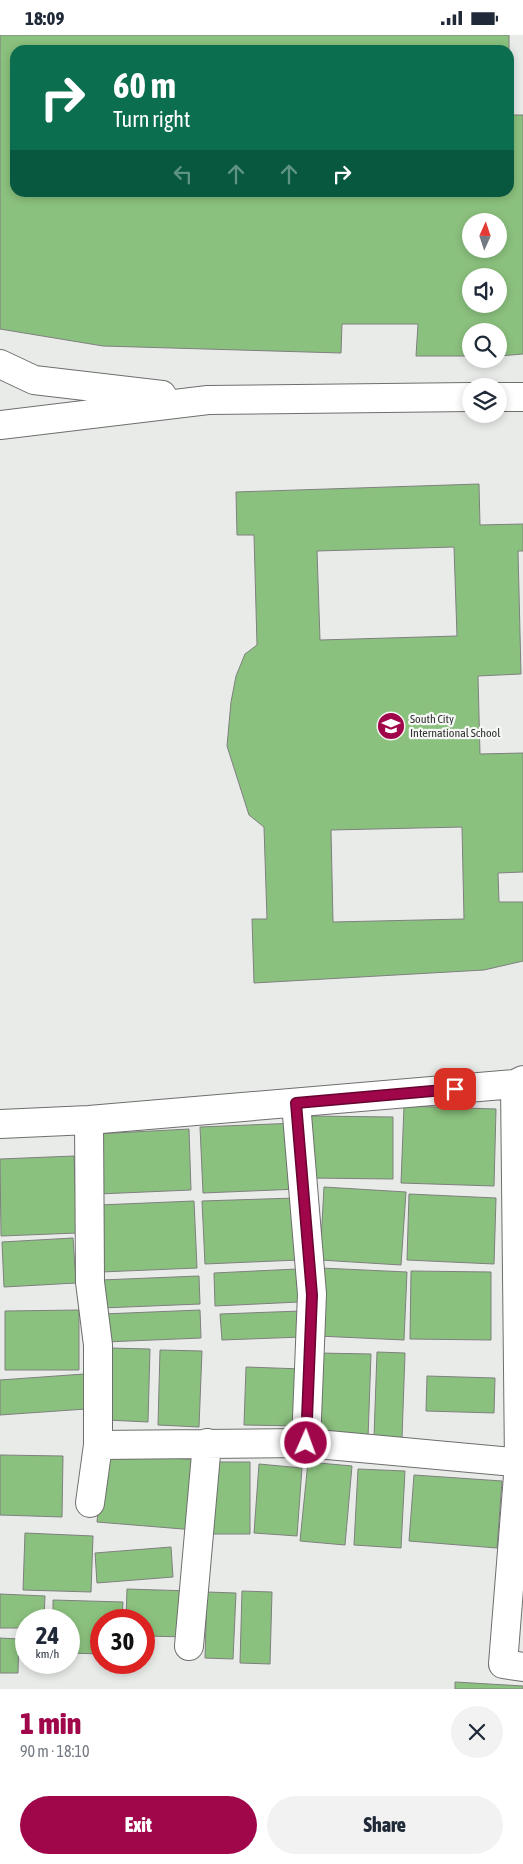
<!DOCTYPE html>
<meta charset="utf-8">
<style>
:root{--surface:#fff;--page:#f2f2f3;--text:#1f2937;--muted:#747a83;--accent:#a0064a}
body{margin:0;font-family:"Asap Condensed",sans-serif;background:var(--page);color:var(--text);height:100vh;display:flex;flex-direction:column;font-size:19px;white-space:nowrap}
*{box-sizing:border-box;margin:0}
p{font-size:16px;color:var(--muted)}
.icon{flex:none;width:28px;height:28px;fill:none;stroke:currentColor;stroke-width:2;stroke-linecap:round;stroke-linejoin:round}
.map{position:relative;height:1654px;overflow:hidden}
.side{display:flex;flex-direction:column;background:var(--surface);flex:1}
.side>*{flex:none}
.guide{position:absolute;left:10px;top:10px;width:504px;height:152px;border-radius:15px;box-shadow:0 2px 8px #0003;background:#0b6e4f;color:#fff;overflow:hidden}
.needle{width:32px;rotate:3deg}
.fabs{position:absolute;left:462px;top:178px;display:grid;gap:10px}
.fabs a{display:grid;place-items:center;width:45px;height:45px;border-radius:50%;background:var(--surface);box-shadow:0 2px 8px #0003;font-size:25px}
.speed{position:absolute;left:15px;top:1574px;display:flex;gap:10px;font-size:25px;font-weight:700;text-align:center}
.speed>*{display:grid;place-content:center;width:65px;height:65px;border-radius:50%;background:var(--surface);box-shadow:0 2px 8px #0003;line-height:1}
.speed small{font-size:12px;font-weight:400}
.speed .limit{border:8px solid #d22;background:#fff;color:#111}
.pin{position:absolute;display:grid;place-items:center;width:42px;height:42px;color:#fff;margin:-21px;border-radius:10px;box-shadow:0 2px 8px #0006}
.me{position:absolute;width:55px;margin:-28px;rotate:2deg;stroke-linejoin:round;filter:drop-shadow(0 0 4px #0008)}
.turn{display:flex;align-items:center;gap:18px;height:105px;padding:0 20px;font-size:22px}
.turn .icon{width:65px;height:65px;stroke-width:2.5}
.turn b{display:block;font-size:35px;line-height:42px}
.lanes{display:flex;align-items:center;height:48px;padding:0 20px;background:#0003;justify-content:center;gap:25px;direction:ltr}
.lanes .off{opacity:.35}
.round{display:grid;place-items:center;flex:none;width:52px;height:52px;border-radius:26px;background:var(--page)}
.headline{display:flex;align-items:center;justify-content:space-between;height:85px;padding:0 20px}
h1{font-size:30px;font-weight:800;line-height:38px;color:var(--accent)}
.action{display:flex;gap:10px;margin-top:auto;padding:10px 20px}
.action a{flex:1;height:58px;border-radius:30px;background:var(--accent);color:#fff;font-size:20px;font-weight:800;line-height:58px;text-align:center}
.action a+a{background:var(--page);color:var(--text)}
.status{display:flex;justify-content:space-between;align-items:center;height:35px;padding:0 25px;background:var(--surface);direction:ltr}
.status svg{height:14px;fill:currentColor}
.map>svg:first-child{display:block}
.building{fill:#8bc17e;stroke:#7e807e;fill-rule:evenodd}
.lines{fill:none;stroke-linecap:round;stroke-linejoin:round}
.minor-casing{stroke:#6d6f6d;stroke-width:30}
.minor{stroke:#fff;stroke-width:28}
.route-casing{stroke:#680430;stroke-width:12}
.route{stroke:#a0064a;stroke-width:9}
.labels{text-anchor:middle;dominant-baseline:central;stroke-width:4.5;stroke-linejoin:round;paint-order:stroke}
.poi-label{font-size:12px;fill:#313231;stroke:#f6f8f5;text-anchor:start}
</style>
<div class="status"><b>18:09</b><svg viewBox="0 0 49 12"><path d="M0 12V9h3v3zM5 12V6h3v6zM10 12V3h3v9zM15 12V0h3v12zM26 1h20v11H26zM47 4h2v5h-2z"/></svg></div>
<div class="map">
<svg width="523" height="1654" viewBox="0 0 523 1654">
<rect width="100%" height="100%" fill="#e9ebe8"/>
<path class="building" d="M 0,0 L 509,0 L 509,20 L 509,15 L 15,15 L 15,158 L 509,158 L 509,80 L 523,80 L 523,319 L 499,321 L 499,296 L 471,296 L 471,321 L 416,321 L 418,289 L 342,289 L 341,318 L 103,311 L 0,294 ZM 471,186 L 499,186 L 499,214 L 471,214 ZM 471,241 L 499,241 L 499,269 L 471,269 Z
M 479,449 L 480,490 L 523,489 L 523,516 L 518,516 L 521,639 L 478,641 L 480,719 L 523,718 L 523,837 L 498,838 L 499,867 L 523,867 L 523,926 L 484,935 L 254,948 L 252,884 L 267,884 L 264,792 L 249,780 L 227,711 L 231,667 L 236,641 L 245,619 L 257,610 L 254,500 L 237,500 L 236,457 ZM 454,512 L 457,601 L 320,605 L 317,516 ZM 462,792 L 464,884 L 333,887 L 331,795 Z
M 404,1071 L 496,1074 L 494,1151 L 401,1148 Z
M 309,1081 L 393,1082 L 393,1144 L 309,1143 Z
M 297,1088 L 299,1154 L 203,1158 L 200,1092 Z
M 189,1094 L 191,1155 L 98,1159 L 95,1099 Z
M 74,1121 L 77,1198 L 1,1201 L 0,1124 Z
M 324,1152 L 406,1157 L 401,1230 L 320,1225 Z
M 409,1159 L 496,1163 L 494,1229 L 407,1225 Z
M 296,1163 L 299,1225 L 205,1229 L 202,1166 Z
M 194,1166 L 197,1233 L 101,1237 L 99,1170 Z
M 73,1203 L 76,1248 L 4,1252 L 2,1207 Z
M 321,1233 L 407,1237 L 404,1305 L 318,1301 Z
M 297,1234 L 299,1267 L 215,1271 L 214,1238 Z
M 411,1236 L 491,1237 L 491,1305 L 410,1304 Z
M 199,1241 L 200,1269 L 102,1273 L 101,1245 Z
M 79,1275 L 79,1335 L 5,1335 L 5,1276 Z
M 200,1275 L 201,1303 L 105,1307 L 103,1279 Z
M 301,1276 L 302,1302 L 222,1305 L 220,1279 Z
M 109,1313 L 150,1314 L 148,1387 L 107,1385 Z
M 160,1315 L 202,1316 L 199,1392 L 158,1390 Z
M 377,1317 L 405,1318 L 402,1403 L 374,1402 Z
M 318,1318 L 371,1319 L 368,1403 L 315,1402 Z
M 246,1332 L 303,1334 L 301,1391 L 244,1390 Z
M 84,1339 L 86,1374 L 0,1380 L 0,1345 Z
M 427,1341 L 495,1343 L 494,1378 L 426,1376 Z
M 103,1418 L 200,1425 L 195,1495 L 97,1487 Z
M 0,1420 L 63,1421 L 62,1482 L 0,1480 Z
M 212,1427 L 250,1427 L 250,1499 L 212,1499 Z
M 308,1427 L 352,1431 L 345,1510 L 300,1506 Z
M 259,1429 L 302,1433 L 297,1501 L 254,1498 Z
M 358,1434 L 405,1436 L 401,1513 L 354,1510 Z
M 414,1440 L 502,1446 L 497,1513 L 409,1506 Z
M 25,1498 L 93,1501 L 91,1557 L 23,1555 Z
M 171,1512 L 173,1542 L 97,1548 L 95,1518 Z
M 127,1554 L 190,1556 L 189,1602 L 144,1601 L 144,1585 L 126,1585 Z
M 242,1556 L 272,1557 L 270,1629 L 240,1628 Z
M 207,1557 L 236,1558 L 233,1624 L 205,1623 Z
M 0,1559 L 45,1561 L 44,1585 L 26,1585 L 26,1593 L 0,1593 Z
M 53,1565 L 123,1567 L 122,1585 L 101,1585 L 101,1619 L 69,1618 L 69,1585 L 53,1585 Z
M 0,1603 L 19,1604 L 18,1638 L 0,1638 Z
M 455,1647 L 523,1651 L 523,1654 L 455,1654 Z"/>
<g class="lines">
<defs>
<path id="minor" d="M 0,329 L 34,345 L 162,360
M 499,362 L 523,362
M 0,390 L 208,365 L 471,362
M 515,1049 L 519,1428 L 503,1629 L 523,1632
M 296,1068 L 312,1259 L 306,1408
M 89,1085 L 90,1247 L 98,1310 L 98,1410 L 90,1468
M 0,1089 L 89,1085 L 515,1049 L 523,1045
M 98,1410 L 306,1408 L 523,1428
M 189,1611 L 207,1408"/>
</defs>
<use href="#minor" class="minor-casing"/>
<use href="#minor" class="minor"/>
</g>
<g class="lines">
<defs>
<path id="route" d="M 306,1408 L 312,1260 L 296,1068 L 455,1054"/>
</defs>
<use href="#route" class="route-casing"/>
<use href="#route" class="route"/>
</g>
<defs>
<symbol id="school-disc" viewBox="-11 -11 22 22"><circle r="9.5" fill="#a0064a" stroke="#f6f8f5"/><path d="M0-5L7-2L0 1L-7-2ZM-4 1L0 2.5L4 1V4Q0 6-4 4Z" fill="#fff"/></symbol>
</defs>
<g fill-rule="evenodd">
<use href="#school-disc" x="375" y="675" width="32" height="32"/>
</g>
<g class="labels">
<g class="poi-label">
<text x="410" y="684">South City<tspan x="410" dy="14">International School</tspan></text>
</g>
</g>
</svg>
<div class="fabs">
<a><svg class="needle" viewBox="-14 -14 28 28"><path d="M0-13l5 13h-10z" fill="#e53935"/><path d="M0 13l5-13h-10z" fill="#747a83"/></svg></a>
<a><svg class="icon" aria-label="sound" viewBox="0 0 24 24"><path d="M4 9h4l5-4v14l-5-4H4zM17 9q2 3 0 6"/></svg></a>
<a><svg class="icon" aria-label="search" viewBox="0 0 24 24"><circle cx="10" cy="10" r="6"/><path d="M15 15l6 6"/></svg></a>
<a><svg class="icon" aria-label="layers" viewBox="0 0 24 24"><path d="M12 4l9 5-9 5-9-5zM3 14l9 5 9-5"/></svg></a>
</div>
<div class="speed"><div>24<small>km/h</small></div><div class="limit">30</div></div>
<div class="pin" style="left:455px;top:1054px;background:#d93025"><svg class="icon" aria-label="arrive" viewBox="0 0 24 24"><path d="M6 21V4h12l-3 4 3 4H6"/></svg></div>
<svg class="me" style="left:306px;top:1408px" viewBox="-20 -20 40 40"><circle r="17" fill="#a0064a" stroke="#fff" stroke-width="3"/><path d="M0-11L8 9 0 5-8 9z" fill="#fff"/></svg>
<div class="guide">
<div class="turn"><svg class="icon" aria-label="right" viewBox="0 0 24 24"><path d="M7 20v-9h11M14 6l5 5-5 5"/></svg><div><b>60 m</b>Turn right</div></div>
<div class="lanes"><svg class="icon off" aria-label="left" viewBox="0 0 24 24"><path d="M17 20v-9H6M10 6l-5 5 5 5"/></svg><svg class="icon off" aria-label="ahead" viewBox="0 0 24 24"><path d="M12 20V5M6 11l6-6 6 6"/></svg><svg class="icon off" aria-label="ahead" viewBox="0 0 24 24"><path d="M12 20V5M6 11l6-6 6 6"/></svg><svg class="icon" aria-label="right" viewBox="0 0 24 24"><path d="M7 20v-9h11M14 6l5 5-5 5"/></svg></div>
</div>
</div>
<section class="side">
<div class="headline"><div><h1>1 min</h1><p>90 m · 18:10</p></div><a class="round"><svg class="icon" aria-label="close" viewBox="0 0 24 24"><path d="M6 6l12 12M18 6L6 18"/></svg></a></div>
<div class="action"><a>Exit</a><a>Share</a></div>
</section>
